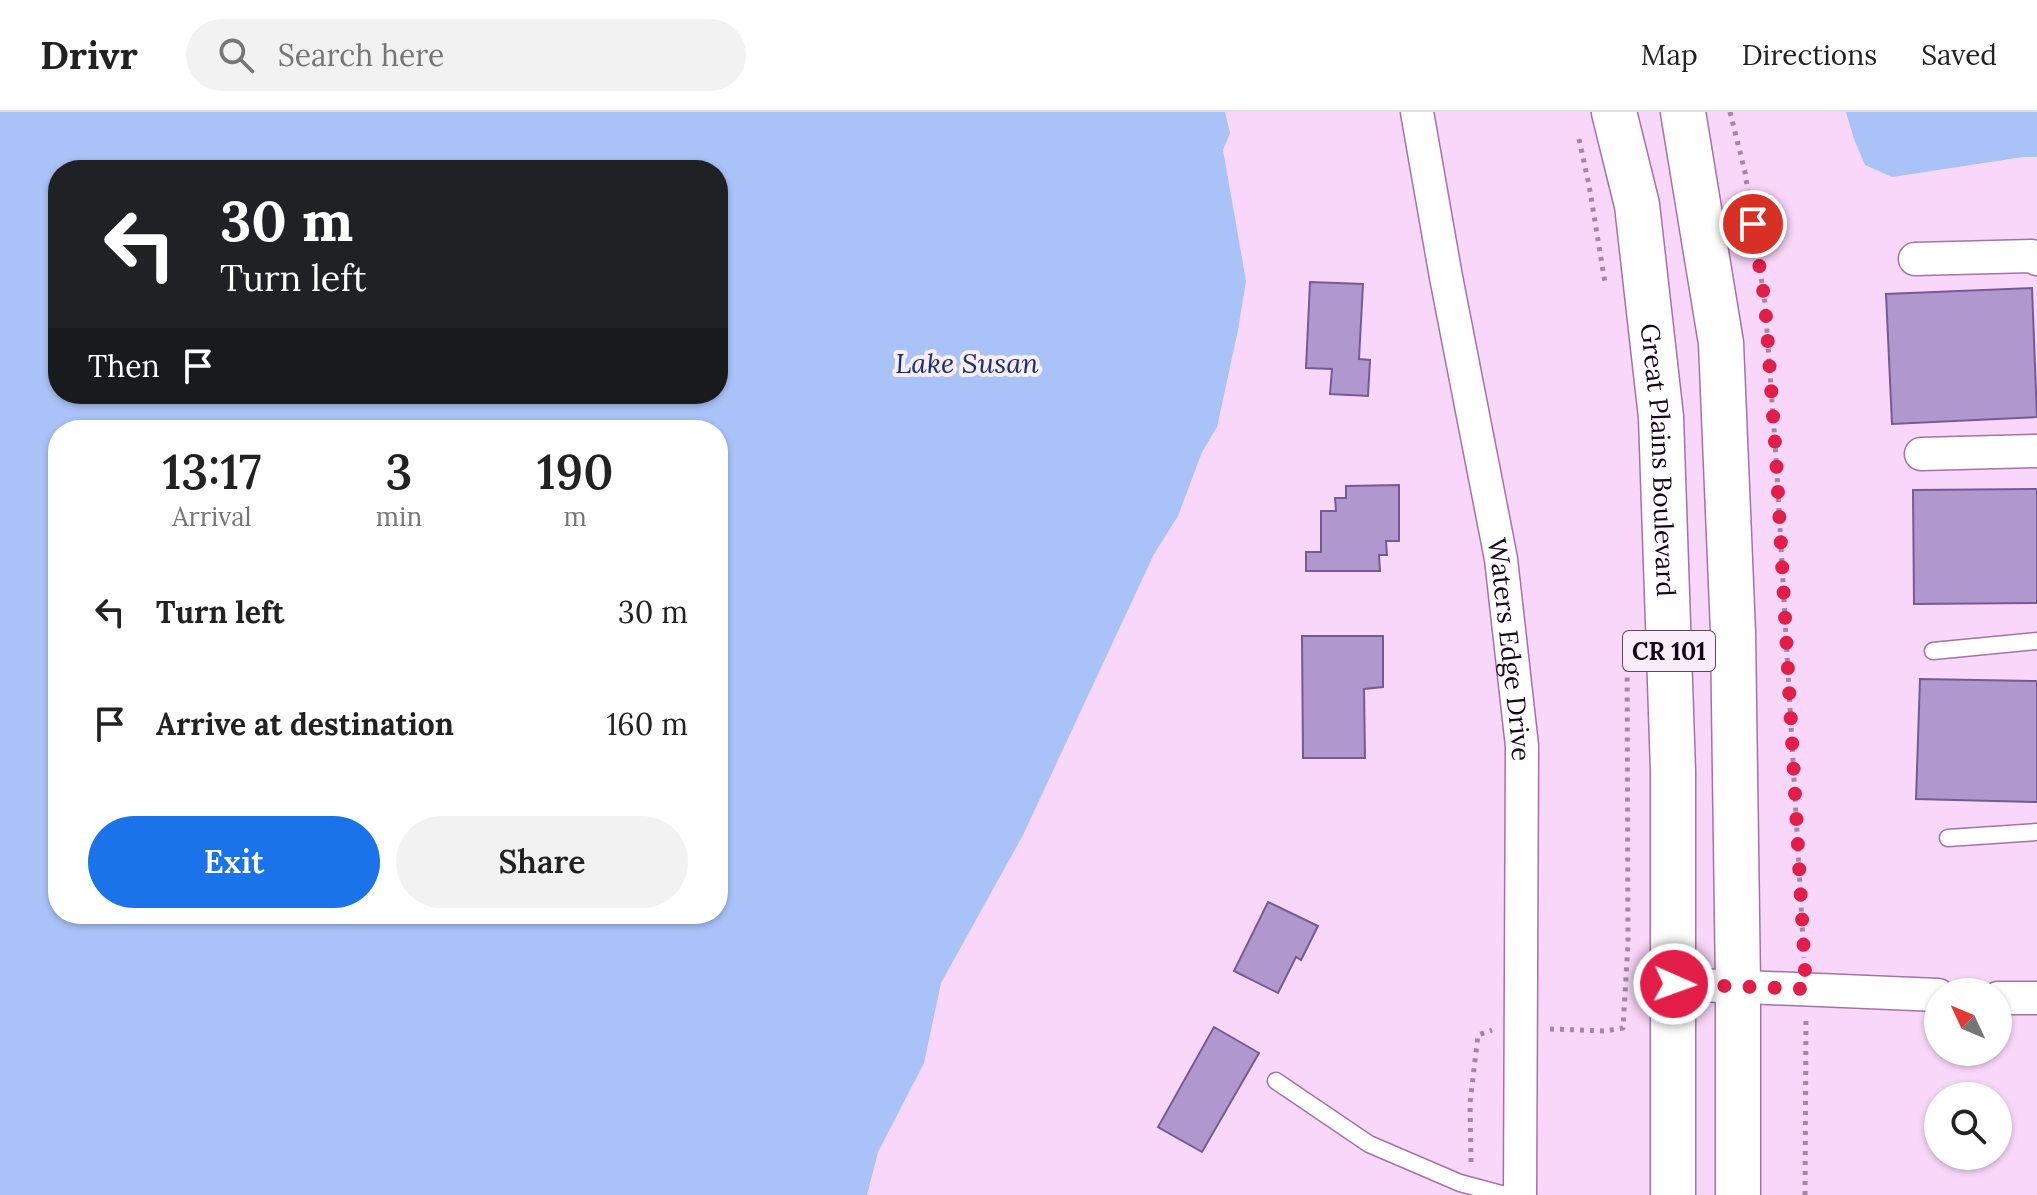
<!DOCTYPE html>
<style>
:root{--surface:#fff;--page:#f2f2f2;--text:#222;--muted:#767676;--line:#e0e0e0;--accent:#1a73e8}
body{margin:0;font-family:Lora,serif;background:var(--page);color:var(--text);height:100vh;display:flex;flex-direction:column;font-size:30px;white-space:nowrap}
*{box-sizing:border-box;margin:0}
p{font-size:26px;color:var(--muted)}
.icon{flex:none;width:44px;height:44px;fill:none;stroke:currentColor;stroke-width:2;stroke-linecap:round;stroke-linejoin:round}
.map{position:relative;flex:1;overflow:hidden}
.sheet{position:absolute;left:48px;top:308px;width:680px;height:504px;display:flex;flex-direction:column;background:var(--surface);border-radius:32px;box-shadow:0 2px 6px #0004}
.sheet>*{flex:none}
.banner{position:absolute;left:48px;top:48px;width:680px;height:244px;border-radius:32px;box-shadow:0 2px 6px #0004;background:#202124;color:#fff;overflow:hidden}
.needle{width:52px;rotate:314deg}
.fabs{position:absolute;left:1924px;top:866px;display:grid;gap:16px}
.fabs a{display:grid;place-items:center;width:88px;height:88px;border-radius:50%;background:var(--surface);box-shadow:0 2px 6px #0004;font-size:40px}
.pin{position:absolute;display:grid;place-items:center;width:68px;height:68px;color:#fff;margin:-34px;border:4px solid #fff;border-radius:50%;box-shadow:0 2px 8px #0007}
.me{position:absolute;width:88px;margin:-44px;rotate:92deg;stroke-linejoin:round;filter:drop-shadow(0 0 6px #0008)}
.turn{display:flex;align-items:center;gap:28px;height:168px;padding:0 40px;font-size:36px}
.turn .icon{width:104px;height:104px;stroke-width:2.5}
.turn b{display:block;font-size:56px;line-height:68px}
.then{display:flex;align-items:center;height:76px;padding:0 40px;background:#0003;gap:16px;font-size:30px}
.eta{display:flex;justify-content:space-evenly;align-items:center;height:136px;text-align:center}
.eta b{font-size:48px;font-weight:600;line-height:56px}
.button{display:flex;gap:16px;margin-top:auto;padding:16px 40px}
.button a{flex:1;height:92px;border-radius:48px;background:var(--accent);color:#fff;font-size:32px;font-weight:600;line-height:92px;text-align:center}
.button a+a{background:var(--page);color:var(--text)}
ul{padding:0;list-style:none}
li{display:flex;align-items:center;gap:24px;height:112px;padding:0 40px}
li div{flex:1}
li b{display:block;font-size:30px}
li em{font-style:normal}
header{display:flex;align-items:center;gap:48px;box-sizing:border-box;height:112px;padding:0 40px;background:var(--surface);border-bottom:2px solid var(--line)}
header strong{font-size:38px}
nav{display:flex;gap:44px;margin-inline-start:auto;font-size:28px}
.search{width:560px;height:72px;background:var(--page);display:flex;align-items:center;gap:20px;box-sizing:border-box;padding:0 28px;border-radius:44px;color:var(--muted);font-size:30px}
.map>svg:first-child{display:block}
.water{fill:#a9c2f7;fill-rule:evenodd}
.building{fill:#b098ce;stroke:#765a96;stroke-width:2}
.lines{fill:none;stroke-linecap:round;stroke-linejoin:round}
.service-casing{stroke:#a572a8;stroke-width:19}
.minor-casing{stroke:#a572a8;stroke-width:35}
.primary-casing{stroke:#a572a8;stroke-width:47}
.path{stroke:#a387a4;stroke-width:5;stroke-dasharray:4 6;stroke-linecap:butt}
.service{stroke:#fff;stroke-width:16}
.minor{stroke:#fff;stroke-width:32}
.primary{stroke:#fff;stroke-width:44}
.route{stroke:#e11d48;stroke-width:14;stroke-dasharray:0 25.2}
.labels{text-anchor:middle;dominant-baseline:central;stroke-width:8;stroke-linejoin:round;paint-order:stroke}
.shield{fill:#f8edf9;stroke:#5a4a5c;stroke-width:2}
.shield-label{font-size:24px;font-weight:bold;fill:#160418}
.street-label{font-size:26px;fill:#160418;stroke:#f8edf9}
.water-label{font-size:28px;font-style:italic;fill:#18316d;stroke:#f8edf9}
</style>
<header>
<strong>Drivr</strong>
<div class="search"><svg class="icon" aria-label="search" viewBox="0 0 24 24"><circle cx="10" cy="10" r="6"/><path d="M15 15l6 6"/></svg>Search here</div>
<nav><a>Map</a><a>Directions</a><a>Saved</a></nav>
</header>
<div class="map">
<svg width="2037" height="1083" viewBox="0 0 2037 1083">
<rect width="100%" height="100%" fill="#f9d7fa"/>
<path class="water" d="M 0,0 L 1225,0 L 1230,21 L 1223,38 L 1246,169 L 1238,218 L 1217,315 L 1202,340 L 1178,404 L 1154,442 L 1023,723 L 941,871 L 924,951 L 878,1040 L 867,1083 L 0,1083 ZM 58,58 L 718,58 L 718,282 L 58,282 ZM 58,318 L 718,318 L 718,802 L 58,802 Z
M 1846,0 L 2037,0 L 2037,45 L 2023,45 L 1892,65 L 1865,53 L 1854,27 Z"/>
<path class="building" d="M 1310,170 L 1363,172 L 1359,247 L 1370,248 L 1368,284 L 1330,282 L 1332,257 L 1306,256 Z
M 2032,176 L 2037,305 L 1892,312 L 1886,182 Z
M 1399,373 L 1399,429 L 1386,429 L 1387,443 L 1379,443 L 1380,459 L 1306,459 L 1306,440 L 1321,440 L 1321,399 L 1336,399 L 1335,386 L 1346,386 L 1346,374 Z
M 2037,377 L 2037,491 L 1914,492 L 1913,378 Z
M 1302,524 L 1383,524 L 1383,575 L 1364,577 L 1365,646 L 1303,646 Z
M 1920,567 L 2037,569 L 2037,690 L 1916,687 Z
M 1268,790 L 1318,814 L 1301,848 L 1296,845 L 1278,881 L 1234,859 Z
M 1214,915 L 1259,941 L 1202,1040 L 1158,1015 Z"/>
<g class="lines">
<defs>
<path id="service" d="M 1933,539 L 2037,529
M 1948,726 L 2037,720
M 1276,969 L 1369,1032 L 1460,1071 L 1505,1083"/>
<g id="minor">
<path id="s1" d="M 1417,0 L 1446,165 L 1501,447 L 1522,634 L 1520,1083"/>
<path d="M 1915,147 L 2032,144 L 2037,147"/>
<path d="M 1921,342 L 2037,339"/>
<path d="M 1674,872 L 1938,883"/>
<path d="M 1998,886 L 2037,886"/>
</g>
<g id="primary">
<path id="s2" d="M 1614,0 L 1637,93 L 1661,305 L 1673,659 L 1673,1083"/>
<path d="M 1683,0 L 1721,231 L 1733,520 L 1738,873 L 1738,1083"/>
</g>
</defs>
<use href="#service" class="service-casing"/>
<use href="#minor" class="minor-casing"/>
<use href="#primary" class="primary-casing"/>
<path class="path" d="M 1730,0 L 1745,60 L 1765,191 L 1776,345 L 1804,846
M 1579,27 L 1589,73 L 1605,171
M 1550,917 L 1605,919 L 1623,916 L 1628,831 L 1627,524
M 1471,1050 L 1470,991 L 1478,923 L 1492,918
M 1805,1083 L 1806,908"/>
<use href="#service" class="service"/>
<use href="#minor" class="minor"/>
<use href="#primary" class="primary"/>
</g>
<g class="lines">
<path class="route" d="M 1674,872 L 1806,877 L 1776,345 L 1765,191 L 1753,112"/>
</g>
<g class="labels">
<rect class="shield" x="1623" y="519" width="92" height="40" rx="6"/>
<g class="shield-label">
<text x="1669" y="539">CR 101</text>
</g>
<g class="street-label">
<text stroke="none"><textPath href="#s2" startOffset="352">Great Plains Boulevard</textPath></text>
<text stroke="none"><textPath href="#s1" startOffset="546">Waters Edge Drive</textPath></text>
</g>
<g class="water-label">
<text x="967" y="251">Lake Susan</text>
</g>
</g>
</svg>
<div class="fabs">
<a><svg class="needle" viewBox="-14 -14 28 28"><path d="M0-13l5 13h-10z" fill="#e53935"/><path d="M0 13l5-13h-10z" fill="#767676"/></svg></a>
<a><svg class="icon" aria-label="search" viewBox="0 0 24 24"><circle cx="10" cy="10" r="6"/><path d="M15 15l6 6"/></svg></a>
</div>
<div class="pin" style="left:1753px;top:112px;background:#d93025"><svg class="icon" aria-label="arrive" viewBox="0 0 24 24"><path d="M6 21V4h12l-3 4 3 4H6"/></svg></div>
<svg class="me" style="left:1674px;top:872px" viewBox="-20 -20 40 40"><circle r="17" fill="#e11d48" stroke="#fff" stroke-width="3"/><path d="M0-11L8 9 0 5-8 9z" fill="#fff"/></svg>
<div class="banner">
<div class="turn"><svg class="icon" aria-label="left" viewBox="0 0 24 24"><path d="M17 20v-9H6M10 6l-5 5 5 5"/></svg><div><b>30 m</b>Turn left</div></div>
<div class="then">Then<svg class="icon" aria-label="arrive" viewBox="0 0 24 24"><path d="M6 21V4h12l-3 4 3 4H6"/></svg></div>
</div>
<section class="sheet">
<div class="eta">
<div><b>13:17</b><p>Arrival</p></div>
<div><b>3</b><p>min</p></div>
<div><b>190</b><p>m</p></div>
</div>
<ul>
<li><svg class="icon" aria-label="left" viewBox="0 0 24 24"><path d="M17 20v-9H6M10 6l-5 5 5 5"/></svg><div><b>Turn left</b></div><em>30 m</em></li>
<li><svg class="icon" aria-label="arrive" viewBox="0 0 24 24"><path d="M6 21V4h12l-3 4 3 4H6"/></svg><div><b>Arrive at destination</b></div><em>160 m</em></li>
</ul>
<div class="button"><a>Exit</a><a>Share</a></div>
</section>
</div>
